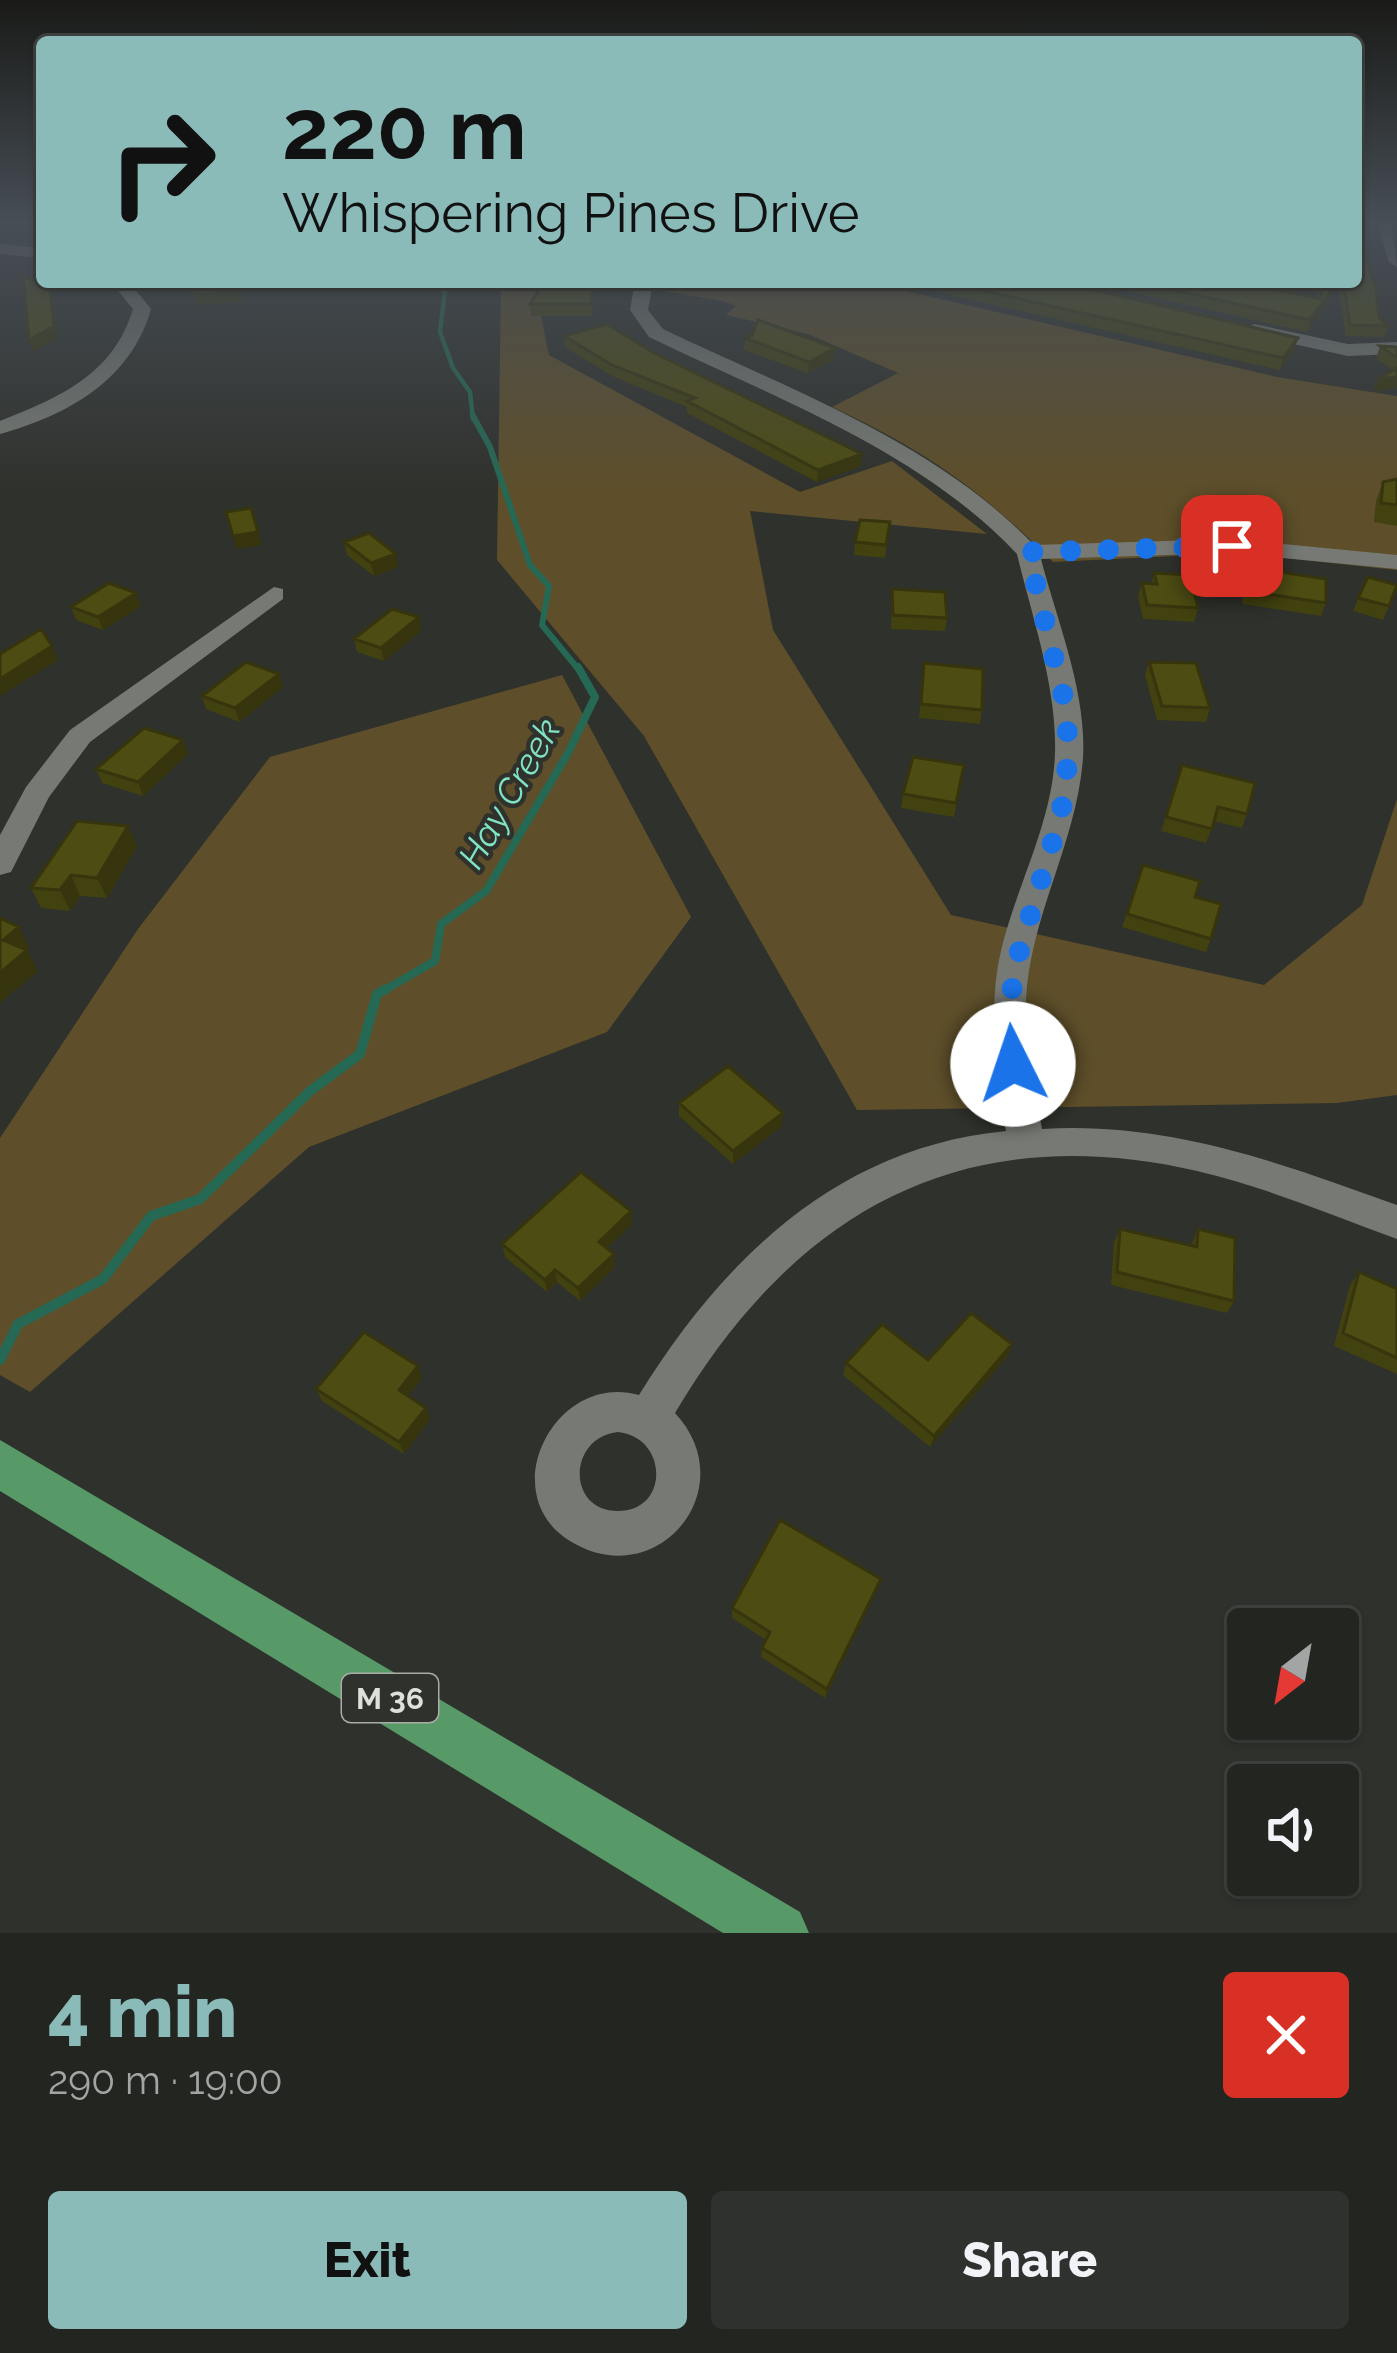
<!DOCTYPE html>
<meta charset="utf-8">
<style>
:root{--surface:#232521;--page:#2f312e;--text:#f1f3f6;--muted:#a3a5a5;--line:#40423f;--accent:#8bbbb9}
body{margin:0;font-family:Raleway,sans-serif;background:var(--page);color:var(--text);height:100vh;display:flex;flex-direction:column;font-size:45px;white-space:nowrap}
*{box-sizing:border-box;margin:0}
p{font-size:39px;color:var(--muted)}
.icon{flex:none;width:66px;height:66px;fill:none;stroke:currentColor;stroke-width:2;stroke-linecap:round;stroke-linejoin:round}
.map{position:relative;height:1933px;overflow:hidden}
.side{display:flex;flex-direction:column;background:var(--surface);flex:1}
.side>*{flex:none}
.top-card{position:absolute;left:36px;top:36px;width:1326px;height:252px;border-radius:12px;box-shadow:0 3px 9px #0004,0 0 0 3px var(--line);background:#8bbbb9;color:#111;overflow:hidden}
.needle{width:78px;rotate:211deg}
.buttons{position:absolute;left:1227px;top:1608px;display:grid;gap:24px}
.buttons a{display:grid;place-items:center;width:132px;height:132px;border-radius:12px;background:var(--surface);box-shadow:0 3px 9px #0004,0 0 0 3px var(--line);font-size:60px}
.pin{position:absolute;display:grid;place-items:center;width:102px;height:102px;color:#fff;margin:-51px;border-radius:24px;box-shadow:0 6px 18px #0006}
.me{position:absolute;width:132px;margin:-66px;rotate:356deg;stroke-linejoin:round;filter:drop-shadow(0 0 9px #0008)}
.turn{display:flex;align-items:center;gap:42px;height:252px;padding:0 48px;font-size:54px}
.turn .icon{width:156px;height:156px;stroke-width:2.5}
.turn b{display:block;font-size:84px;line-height:102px}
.round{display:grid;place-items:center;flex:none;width:126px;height:126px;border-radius:12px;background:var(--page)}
.overview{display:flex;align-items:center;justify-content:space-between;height:204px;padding:0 48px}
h1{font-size:72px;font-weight:800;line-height:90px;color:var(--accent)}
.cta{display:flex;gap:24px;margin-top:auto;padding:24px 48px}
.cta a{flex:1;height:138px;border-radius:12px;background:var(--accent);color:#111;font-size:48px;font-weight:800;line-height:138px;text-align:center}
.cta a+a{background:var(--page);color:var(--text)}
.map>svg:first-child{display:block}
.green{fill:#5e4f2a}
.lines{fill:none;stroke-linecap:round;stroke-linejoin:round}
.stream-far3{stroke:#256954;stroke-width:4.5}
.stream-far2{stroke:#256954;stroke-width:6}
.stream-far1{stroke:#256954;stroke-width:8}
.stream{stroke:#256954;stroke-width:10}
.minor{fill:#777a74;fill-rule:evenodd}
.major{fill:#579a68;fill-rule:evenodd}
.wall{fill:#424110}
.shaded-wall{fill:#36350d}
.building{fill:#4d4c13;stroke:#36350d;stroke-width:3}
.route{stroke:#1a73e8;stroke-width:21;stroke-dasharray:0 37.8}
.labels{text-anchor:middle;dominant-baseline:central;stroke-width:9;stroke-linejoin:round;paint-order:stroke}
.shield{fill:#2f312c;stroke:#aaaca7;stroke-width:3}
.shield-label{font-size:30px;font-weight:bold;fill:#dee0dc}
.water-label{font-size:36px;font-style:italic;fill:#80e4c3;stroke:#2f312c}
</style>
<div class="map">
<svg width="1397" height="1933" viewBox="0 0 1397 1933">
<rect width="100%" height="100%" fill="#2f312c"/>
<path class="green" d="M 501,282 L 534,282 L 549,355 L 800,492 L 892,461 L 987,534 L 750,511 L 773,630 L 951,915 L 1264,985 L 1362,905 L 1397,799 L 1397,1095 L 1337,1103 L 857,1110 L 644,736 L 497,560 Z
M 609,282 L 867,282 L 1277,377 L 1397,396 L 1397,570 L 1236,553 L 1053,562 C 981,490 925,450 832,407 L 898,373 L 808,334 L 726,315 L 736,306 L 723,301 Z
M 562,675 L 691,917 L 607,1032 L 309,1147 L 30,1392 L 0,1375 L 0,1138 L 138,929 L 270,757 Z"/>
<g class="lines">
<path class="stream-far3" d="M 446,282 L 440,332 L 453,368 L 470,392 L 473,419"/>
<path class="stream-far2" d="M 473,416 L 490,447 L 530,565 L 549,586 L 542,625 L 579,670"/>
<path class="stream-far1" d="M 381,992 L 435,961 L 441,924 L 486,891 L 568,753 L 595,697 L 578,667"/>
<path class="stream" d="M 0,1360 L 18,1324 L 103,1279 L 151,1216 L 200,1199 L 310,1091 L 360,1054 L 377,994 L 386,989"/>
<path class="minor" d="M 1376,222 L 1392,222 L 1397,267 L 1389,262 Z
M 0,244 L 42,248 L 42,258 L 0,254 Z
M 111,282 L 129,282 L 151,309 C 131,380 68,415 0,434 L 0,421 C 60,397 113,375 133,309 Z
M 635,282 L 653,282 L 648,310 L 663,329 C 790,390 934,441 1034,545 L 1232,539 L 1397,555 L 1397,569 L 1232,553 L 1041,559 C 1057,621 1087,692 1083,758 C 1077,842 1030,916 1026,1000 C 1024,1043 1035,1087 1042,1129 C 1167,1121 1281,1163 1397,1205 L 1397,1239 C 1331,1215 1266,1187 1197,1171 C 961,1117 794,1212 675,1413 C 745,1488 657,1595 570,1541 C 493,1494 555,1371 639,1395 C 723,1259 838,1147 1006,1131 C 996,1067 986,1003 1004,939 C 1021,877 1053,818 1055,753 C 1057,687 1032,617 1017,554 C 919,450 775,398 649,337 L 630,310 ZM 618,1432 C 668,1437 670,1511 618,1511 C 566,1511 568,1437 618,1432 Z
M 1254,324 L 1348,344 L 1397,342 L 1397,354 L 1348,356 L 1248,334 L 1245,330 Z
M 274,587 L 283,589 L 283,599 L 90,742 L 49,797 L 11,872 L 0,875 L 0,835 L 26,787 L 70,730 Z"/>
<path class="major" d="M 0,1440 L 800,1912 L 809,1933 L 723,1933 L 0,1491 Z"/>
</g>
<path class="wall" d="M 594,282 L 592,316 L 531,316 L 530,304 Z
M 893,282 L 1061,282 L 1294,350 L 1280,370 Z
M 1085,282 L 1238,282 L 1317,298 L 1317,282 L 1356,282 L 1379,317 L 1388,326 L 1384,337 L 1346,336 L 1338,287 L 1307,332 Z
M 564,336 L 654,353 L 862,454 L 861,466 L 817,482 L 687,413 L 687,407 L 612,376 L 565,347 Z
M 745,338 L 834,360 L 808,373 L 744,350 Z
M 1380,346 L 1397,347 L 1397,388 L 1374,391 L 1393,370 L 1376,358 Z
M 1397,479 L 1397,526 L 1374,522 L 1376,501 L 1383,482 Z
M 890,522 L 885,558 L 854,555 L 855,542 Z
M 344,542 L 398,567 L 374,576 L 347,555 Z
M 1247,567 L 1326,603 L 1321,616 L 1242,604 L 1243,581 Z
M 1154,573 L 1198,608 L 1194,622 L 1143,619 L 1138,596 L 1142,583 L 1152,583 Z
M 1368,577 L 1397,588 L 1383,620 L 1353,611 Z
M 892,589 L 947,618 L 945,631 L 891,629 Z
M 141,606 L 103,630 L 76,620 L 71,607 Z
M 421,631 L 384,661 L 357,652 L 354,639 Z
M 1149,662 L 1210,708 L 1206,722 L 1157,720 L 1145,675 Z
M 924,663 L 982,710 L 980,724 L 919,718 Z
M 279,674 L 283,687 L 239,722 L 206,709 L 202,696 Z
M 183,740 L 188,754 L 143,796 L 102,783 L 96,769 Z
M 964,765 L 954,817 L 901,808 L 903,794 Z
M 1182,765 L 1247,814 L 1242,828 L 1214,821 L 1206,843 L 1161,831 Z
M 128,826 L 137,846 L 107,898 L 80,896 L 70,911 L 41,908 L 31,888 Z
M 1143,865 L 1195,897 L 1211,939 L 1206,952 L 1122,927 Z
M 679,1103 L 782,1126 L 733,1164 L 679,1116 Z
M 632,1224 L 607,1248 L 615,1267 L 580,1301 L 557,1282 L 547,1292 L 505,1257 L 502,1244 Z
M 1120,1229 L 1191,1245 L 1198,1229 L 1234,1301 L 1227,1313 L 1111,1285 L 1114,1242 Z
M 1359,1272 L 1397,1289 L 1397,1374 L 1334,1346 L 1350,1285 Z
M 1012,1344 L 1008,1356 L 930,1447 L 843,1375 L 846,1363 L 928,1360 Z
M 422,1378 L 408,1396 L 426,1408 L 430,1419 L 404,1454 L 322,1401 L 316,1389 Z
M 878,1588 L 825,1698 L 761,1657 L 762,1648 L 766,1640 L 732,1618 L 732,1608 Z"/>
<path class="shaded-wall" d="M 243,282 L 242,302 L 198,305 L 195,294 Z
M 1338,282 L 1340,282 L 1338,287 L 1307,332 L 1310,320 Z
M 50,287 L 53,298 L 58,338 L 33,352 L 29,340 Z
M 1298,338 L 1294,350 L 1280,370 L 1283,358 Z
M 835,348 L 834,360 L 808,373 L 809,362 Z
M 1397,377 L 1397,388 L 1374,391 L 1378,379 Z
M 862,454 L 861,466 L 817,482 L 818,470 Z
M 258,532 L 262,545 L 237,549 L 233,536 Z
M 396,554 L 398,567 L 374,576 L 371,563 Z
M 136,593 L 141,606 L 103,630 L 98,617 Z
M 419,617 L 421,631 L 384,661 L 381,648 Z
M 52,646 L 58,660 L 0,696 L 0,679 Z
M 279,674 L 283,687 L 239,722 L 235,708 Z
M 183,740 L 188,754 L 143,796 L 138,782 Z
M 128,826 L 137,846 L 107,898 L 97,878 Z
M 71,875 L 80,896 L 70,911 L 60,890 Z
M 19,927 L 29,947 L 14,960 L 3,940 Z
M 27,950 L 38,971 L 0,1003 L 0,973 Z
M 783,1113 L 782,1126 L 733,1164 L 733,1151 Z
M 631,1211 L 632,1224 L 600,1254 L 599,1242 Z
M 614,1254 L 615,1267 L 580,1301 L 578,1288 Z
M 555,1270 L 557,1282 L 547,1292 L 545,1280 Z
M 1012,1344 L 1008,1356 L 930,1447 L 934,1436 Z
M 418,1366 L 422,1378 L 403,1402 L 399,1390 Z
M 426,1408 L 430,1419 L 404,1454 L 399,1442 Z
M 881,1579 L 878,1588 L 825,1698 L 827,1689 Z"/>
<path class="building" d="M 1356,228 L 1376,288 L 1379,317 L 1388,326 L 1350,325 L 1343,282 L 1356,282 Z
M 23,276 L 50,287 L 54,326 L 29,340 Z
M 196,282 L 240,282 L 239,291 L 195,294 Z
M 545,282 L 594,282 L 591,304 L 530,304 Z
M 944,282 L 1061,282 L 1298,338 L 1283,358 Z
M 1137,282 L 1238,282 L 1321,299 L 1321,282 L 1338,282 L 1310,320 Z
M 758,320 L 835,348 L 809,362 L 745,338 L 752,335 Z
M 607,324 L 654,353 L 862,454 L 818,470 L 687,401 L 695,398 L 612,365 L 564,336 Z
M 1380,346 L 1397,347 L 1397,358 Z
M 1397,368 L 1397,377 L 1378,379 Z
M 1397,479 L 1397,505 L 1381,503 L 1383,482 Z
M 251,508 L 258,532 L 233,536 L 226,512 Z
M 860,520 L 890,522 L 886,545 L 855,542 Z
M 369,533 L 396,554 L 371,563 L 344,542 Z
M 1247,567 L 1326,579 L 1326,603 L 1246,591 Z
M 1154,573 L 1190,575 L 1198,608 L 1147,605 L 1142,583 L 1157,584 Z
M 1368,577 L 1397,585 L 1389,606 L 1358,598 Z
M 109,583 L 136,593 L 98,617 L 71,607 Z
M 892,589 L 945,592 L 947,618 L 893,615 Z
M 392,609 L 419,617 L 381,648 L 354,639 Z
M 41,629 L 52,646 L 0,679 L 0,654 Z
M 246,662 L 279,674 L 235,708 L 202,696 Z
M 1149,662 L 1196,663 L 1210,708 L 1162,706 Z
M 924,663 L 983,669 L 982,710 L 921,704 Z
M 144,728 L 183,740 L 138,782 L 96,769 Z
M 913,757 L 964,765 L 956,803 L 903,794 Z
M 1182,765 L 1255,783 L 1247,814 L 1218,807 L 1212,829 L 1166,817 Z
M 77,821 L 128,826 L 97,878 L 71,875 L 60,890 L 31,888 Z
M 1143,865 L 1200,881 L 1195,897 L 1221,904 L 1211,939 L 1127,914 Z
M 0,918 L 19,927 L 3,940 L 27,950 L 0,973 Z
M 728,1066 L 783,1113 L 733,1151 L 679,1103 Z
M 581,1172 L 631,1211 L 599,1242 L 614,1254 L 578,1288 L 555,1270 L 545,1280 L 502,1244 Z
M 1120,1229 L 1197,1247 L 1198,1229 L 1235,1238 L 1234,1301 L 1117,1272 Z
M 1359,1272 L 1397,1289 L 1397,1358 L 1343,1333 Z
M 971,1313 L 1012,1344 L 934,1436 L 846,1363 L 882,1324 L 928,1360 Z
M 364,1332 L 418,1366 L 399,1390 L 426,1408 L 399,1442 L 316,1389 Z
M 780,1520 L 881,1579 L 827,1689 L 762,1648 L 770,1632 L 732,1608 Z"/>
<linearGradient id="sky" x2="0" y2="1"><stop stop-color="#1a1b18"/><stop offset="0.45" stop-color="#474e56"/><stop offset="1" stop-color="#474e56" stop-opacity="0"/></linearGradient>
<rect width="1397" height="493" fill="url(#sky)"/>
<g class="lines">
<path class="route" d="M 1013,1064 L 1012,976 L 1061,814 L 1069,753 L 1065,703 L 1028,552 L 1232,546"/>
</g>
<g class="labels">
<rect class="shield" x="342" y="1674" width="96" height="48" rx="9"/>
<g class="shield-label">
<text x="390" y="1698">M 36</text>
</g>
<g class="water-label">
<text transform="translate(509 793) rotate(-60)">Hay Creek</text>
</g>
</g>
</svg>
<div class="buttons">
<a><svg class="needle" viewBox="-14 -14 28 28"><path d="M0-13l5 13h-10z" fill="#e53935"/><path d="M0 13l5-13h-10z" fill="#a3a5a5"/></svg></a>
<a><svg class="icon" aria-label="sound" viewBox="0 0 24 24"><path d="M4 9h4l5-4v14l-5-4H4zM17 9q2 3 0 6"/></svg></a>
</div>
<div class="pin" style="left:1232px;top:546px;background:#d93025"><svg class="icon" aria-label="arrive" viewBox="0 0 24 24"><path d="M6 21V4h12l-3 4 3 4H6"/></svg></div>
<svg class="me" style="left:1013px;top:1064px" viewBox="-20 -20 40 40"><circle r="19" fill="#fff"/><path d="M0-13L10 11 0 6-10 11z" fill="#1a73e8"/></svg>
<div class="top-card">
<div class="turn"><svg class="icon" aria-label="right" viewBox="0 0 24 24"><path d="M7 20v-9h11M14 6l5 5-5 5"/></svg><div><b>220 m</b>Whispering Pines Drive</div></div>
</div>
</div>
<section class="side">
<div class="overview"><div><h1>4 min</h1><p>290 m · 19:00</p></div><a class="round" style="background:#d93025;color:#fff"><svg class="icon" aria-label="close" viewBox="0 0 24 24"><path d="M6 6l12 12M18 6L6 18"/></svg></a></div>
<div class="cta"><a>Exit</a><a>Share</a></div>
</section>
